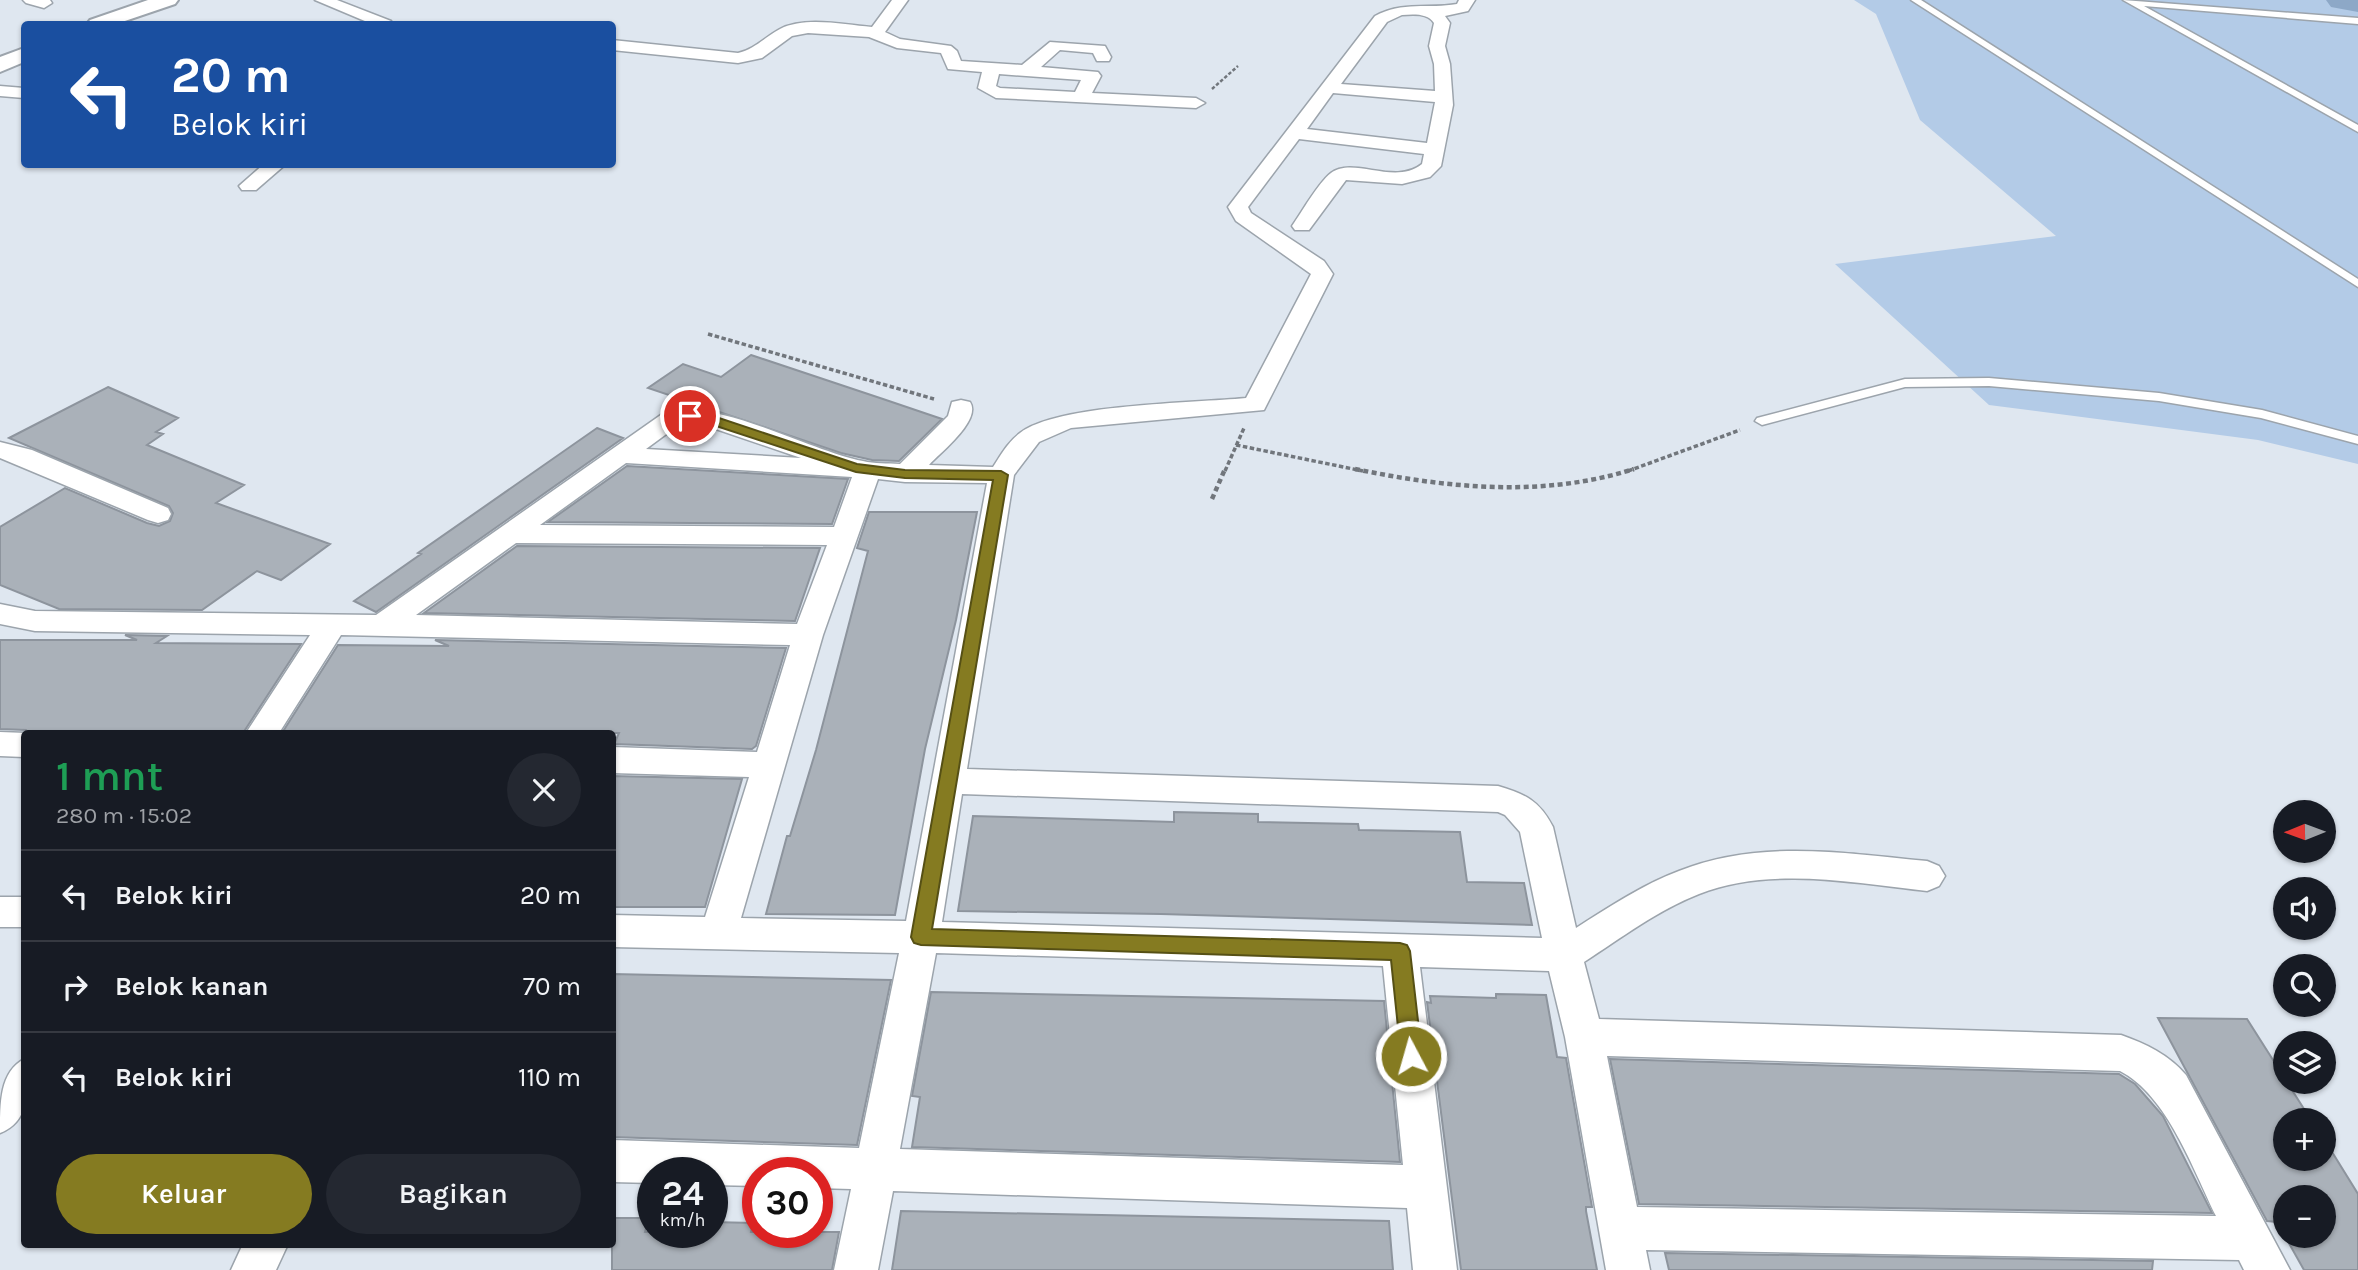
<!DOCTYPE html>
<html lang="id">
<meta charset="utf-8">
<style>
:root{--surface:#171b24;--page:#242831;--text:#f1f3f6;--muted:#9ea1a6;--line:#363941;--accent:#857b21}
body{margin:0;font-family:Karla,sans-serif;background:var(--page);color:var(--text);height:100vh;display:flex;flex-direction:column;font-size:26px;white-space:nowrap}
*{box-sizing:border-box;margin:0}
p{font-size:23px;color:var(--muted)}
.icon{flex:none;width:38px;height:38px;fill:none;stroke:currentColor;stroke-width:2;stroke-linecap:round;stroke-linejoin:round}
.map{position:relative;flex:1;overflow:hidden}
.details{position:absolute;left:21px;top:730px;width:595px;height:518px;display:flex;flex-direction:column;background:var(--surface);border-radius:7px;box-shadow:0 2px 5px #0004}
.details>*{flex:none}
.hud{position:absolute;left:21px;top:21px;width:595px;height:147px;border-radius:7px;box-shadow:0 2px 5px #0004;background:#1a4fa0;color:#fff;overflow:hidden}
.needle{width:46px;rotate:269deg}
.buttons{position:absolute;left:2273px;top:800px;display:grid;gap:14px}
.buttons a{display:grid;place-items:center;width:63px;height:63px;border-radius:50%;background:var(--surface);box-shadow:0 2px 5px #0004;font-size:35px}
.speed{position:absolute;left:637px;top:1157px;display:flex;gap:14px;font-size:35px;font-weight:700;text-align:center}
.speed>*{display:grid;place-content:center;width:91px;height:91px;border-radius:50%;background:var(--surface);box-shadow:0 2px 5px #0004;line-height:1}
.speed small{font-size:18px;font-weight:400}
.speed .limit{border:10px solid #d22;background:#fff;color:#111}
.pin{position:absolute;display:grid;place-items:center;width:60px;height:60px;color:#fff;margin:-30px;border:4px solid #fff;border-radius:50%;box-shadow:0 2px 7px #0007}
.me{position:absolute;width:77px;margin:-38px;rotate:354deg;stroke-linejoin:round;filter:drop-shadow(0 0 5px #0008)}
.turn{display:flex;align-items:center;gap:24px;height:147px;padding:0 35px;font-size:32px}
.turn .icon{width:91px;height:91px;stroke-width:2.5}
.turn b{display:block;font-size:49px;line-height:60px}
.round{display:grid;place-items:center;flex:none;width:74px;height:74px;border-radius:37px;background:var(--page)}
.overview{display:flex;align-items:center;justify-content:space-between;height:119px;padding:0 35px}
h1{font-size:42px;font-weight:600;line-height:52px;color:#1e9e55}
.button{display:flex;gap:14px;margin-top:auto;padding:14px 35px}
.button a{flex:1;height:80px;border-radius:42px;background:var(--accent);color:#fff;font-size:28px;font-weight:600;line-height:80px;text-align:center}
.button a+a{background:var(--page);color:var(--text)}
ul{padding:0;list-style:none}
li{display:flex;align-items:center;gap:21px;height:91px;padding:0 35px;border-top:2px solid var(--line)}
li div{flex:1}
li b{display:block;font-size:26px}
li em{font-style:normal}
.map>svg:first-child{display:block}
.green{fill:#b3cbe7}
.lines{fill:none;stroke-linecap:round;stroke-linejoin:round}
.river{fill:#8da8c7;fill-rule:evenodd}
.building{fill:#aab1b9;stroke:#8d949d;stroke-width:2;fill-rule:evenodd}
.lane-casing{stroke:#9ca4ac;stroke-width:3}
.street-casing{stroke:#9ca4ac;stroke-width:3}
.secondary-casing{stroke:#9ca4ac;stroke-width:4}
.path-far2{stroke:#71767c;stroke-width:2.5;stroke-dasharray:3.5 2;stroke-linecap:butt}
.path-far1{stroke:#71767c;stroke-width:3.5;stroke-dasharray:4.5 2.5;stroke-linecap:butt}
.path{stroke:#71767c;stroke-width:4.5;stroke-dasharray:5 3.5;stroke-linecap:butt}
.lane{fill:#fff;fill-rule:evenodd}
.street{fill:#fff;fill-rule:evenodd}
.secondary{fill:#fff;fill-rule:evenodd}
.route{fill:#857b21;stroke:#565015;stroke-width:2}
</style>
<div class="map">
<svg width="2358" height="1270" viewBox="0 0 2358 1270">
<rect width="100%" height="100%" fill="#dfe7f0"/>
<path class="green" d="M 1854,0 L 2358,0 L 2358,464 L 2258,440 L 1989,405 L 1835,264 L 2056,236 L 1920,120 L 1876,14 Z"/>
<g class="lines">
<path class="river" d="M 2326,0 L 2358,0 L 2358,12 L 2331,7 Z"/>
</g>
<path class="building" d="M 751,355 L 883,399 L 942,419 L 899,461 L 872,460 L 841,453 L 648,388 L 683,364 L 721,377 Z
M 108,387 L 178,418 L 156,432 L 163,434 L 147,445 L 244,485 L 216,503 L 330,544 L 281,580 L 257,571 L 202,610 L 59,609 L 0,585 L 0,527 L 65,488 L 147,523 L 159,526 L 170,521 L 173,513 L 169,506 L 9,438 Z
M 597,428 L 623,438 L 376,612 L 354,601 L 421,554 L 418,553 Z
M 627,466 L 848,479 L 832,524 L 548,522 Z
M 869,512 L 977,512 L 956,620 L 925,749 L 895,915 L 766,914 L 787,836 L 790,836 L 816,750 L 868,551 L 857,548 Z
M 517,546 L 820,548 L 795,621 L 424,613 Z
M 125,635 L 167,636 L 156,643 L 301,644 L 243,733 L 29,733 L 26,730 L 0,729 L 0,640 L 137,640 Z
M 435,640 L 786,648 L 756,746 L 752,749 L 614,744 L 619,733 L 282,733 L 338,645 L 449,646 Z
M 612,776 L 742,779 L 705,907 L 612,907 Z
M 1174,812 L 1258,814 L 1258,822 L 1358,824 L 1359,830 L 1460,832 L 1467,882 L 1524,883 L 1532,925 L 1161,914 L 958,911 L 973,816 L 1174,822 Z
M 612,974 L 891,980 L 857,1145 L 612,1137 Z
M 931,992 L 1384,1001 L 1400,1162 L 912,1147 L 920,1097 L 912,1096 Z
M 1496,994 L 1546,995 L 1557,1057 L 1566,1058 L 1592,1207 L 1586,1207 L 1586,1211 L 1597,1270 L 1461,1270 L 1427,1002 L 1431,1003 L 1430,996 L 1496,998 Z
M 2158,1018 L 2247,1019 L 2311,1120 L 2286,1120 L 2286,1158 L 2324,1158 L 2324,1139 L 2358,1194 L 2358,1270 L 2304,1270 L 2277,1222 L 2267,1221 ZM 2286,1197 L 2324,1197 L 2324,1236 L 2286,1236 Z
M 1610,1059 L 2119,1074 L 2135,1084 L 2163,1116 L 2212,1213 L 1639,1204 Z
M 901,1211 L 1389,1221 L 1393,1270 L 892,1270 Z
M 612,1218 L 649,1218 L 645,1232 L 712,1232 L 712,1222 L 753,1223 L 751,1232 L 839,1232 L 832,1270 L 612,1270 Z
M 1665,1253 L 2153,1261 L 2152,1270 L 1669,1270 Z"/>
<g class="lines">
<defs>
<path id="lane" d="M 1911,0 L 1921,0 L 2358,279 L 2358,287 Z
M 2123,0 L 2358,18 L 2358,24 L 2144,6 L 2358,125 L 2358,132 Z
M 1989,378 L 2159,393 L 2262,410 L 2358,436 L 2358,444 L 2261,418 L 2159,401 L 1989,386 L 1905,387 L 1762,425 L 1755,421 L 1757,418 L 1905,379 Z"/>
<path id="street" d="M 23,0 L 50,0 L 52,3 L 44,8 L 26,3 Z
M 315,0 L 337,0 L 391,21 L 393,24 L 372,24 Z
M 892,0 L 908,0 L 885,32 L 900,39 L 951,46 L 957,51 L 961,61 L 1022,65 L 1050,42 L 1105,46 L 1111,57 L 1109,61 L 1097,61 L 1093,53 L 1060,50 L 1041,67 L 1098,72 L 1101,76 L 1092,93 L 1196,98 L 1205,103 L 1196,108 L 996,98 L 978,88 L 982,72 L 948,69 L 941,53 L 897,48 L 869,37 L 808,33 L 792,36 L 762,58 L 738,63 L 612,50 L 612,40 L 738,53 C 755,49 765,37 780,29 C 806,16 845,25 872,27 ZM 999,74 L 1081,80 L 1075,92 L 1000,88 L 996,86 Z
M 1459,0 L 1475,0 L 1468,11 L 1445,16 L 1450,23 L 1445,46 L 1450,64 L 1453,105 L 1441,166 L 1430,177 L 1402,184 L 1346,180 L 1309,230 L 1295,230 L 1292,226 C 1302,212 1318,183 1331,173 C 1353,156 1395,186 1422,164 L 1424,154 L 1299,139 L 1248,207 L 1251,213 L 1324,261 L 1333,274 L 1264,410 L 1071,428 L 1039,442 L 1014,475 L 967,769 L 1498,786 C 1525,794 1539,800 1553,827 L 1576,928 C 1609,907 1642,885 1679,871 C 1759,839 1844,853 1927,861 L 1939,866 L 1945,876 L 1939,886 L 1927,891 C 1854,883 1770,866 1699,894 C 1658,910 1621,938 1584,962 L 1599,1019 L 2121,1035 C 2146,1044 2168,1054 2186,1075 L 2290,1270 L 2244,1270 L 2239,1260 L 1646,1250 L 1650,1270 L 1606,1270 L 1565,1037 L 1549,971 L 1420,967 L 1457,1270 L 1413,1270 L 1407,1208 L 893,1191 L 878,1270 L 834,1270 L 851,1189 L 817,1188 L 817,1172 L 758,1172 L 758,1186 L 712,1185 L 712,1172 L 653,1172 L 653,1183 L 612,1182 L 612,1140 L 859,1148 L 899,953 L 612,947 L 612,915 L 705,917 L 749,777 L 612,773 L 612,747 L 757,752 L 790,645 L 341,635 L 279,733 L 246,733 L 310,635 L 35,631 L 0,624 L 0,604 L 35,611 L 376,615 L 665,412 C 719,398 807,450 863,461 C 874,464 888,463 900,464 L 948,416 L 952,402 L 961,400 L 970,402 C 982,420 941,452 929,465 L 993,467 C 1001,455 1008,442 1020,433 C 1057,404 1194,403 1246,398 L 1311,274 L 1236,221 L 1228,207 L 1375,16 C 1402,1 1429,9 1457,4 ZM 1402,15 C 1413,14 1428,13 1434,23 L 1429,46 L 1434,64 L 1435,91 L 1341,84 L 1387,22 ZM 1333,93 L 1435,102 L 1427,143 L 1307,129 ZM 680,424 L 701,424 L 801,458 L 646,449 ZM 626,463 L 852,477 L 834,527 L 540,525 ZM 878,479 L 905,482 L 987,483 L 906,921 L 741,918 L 823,635 ZM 516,543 L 827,545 L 797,624 L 416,615 ZM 962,794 L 1498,812 L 1505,815 L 1520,832 L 1542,938 L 942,922 ZM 936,953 L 1383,966 L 1403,1165 L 900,1149 ZM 1607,1056 L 2120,1071 C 2167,1095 2193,1169 2216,1216 L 1637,1207 Z
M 0,86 L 24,88 L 24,98 L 0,96 Z
M 264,164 L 286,164 L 256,190 L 242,190 L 239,186 Z
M 0,442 L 32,450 L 168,508 L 171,514 L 168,520 L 158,523 L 148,520 L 0,458 Z
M 0,732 L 26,733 L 24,757 L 0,756 Z
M 0,897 L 24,897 L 24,927 L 0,927 Z
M 24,1059 C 27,1089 32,1120 0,1133 C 0,1102 0,1072 24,1059 Z
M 243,1244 L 288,1244 L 276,1270 L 231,1270 Z"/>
<path id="secondary" d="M 148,0 L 178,0 L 175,4 L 116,24 L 87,24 L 90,20 Z
M 24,48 L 24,62 L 0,72 L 0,57 Z"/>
</defs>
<use href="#lane" class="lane-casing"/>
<use href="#street" class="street-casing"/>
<use href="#secondary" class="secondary-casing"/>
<path class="path-far2" d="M 1212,89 L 1238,66"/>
<path class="path-far1" d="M 708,334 L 934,399
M 1236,445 L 1363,471
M 1225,471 L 1244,428
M 1628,471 L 1740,430"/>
<path class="path" d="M 1355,469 C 1447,488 1543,498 1634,469
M 1212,499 L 1225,469"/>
<use href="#lane" class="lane"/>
<use href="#street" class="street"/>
<use href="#secondary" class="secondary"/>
</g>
<path class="route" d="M 690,412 L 707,414 L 857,464 L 905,470 L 1001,471 L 1008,475 L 932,929 L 1400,943 L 1407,945 L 1410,951 L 1422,1056 L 1419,1063 L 1411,1066 L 1404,1063 L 1401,1056 L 1391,960 L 921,945 L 914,943 L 911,937 L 993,480 L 905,478 L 856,472 L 701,421 L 685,419 L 683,416 Z"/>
</svg>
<div class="buttons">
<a><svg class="needle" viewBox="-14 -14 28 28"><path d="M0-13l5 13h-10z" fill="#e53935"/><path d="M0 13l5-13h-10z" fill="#9ea1a6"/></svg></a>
<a><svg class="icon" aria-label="sound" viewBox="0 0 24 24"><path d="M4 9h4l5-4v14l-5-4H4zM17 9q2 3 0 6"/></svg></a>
<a><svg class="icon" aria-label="search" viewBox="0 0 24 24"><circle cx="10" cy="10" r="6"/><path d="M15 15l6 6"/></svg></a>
<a><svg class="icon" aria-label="layers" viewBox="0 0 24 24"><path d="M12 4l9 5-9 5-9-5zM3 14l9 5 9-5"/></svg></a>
<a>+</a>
<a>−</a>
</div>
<div class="speed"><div>24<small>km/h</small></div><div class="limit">30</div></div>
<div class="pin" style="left:690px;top:416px;background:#d93025"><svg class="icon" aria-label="arrive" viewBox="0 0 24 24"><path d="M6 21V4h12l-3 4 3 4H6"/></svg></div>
<svg class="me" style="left:1411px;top:1056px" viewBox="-20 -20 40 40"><circle r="17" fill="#857b21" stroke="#fff" stroke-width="3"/><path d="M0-11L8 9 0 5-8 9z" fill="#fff"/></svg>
<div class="hud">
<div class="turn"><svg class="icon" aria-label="left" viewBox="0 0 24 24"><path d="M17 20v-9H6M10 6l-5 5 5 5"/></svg><div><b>20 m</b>Belok kiri</div></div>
</div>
<section class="details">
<div class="overview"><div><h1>1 mnt</h1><p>280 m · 15:02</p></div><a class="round"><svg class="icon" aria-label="close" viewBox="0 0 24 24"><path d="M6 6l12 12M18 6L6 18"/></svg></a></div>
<ul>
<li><svg class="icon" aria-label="left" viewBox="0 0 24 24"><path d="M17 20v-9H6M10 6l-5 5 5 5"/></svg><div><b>Belok kiri</b></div><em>20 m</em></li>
<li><svg class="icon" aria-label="right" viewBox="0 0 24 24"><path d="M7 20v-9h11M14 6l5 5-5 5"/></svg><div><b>Belok kanan</b></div><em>70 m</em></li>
<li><svg class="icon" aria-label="left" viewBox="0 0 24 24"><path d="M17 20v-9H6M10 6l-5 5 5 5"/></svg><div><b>Belok kiri</b></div><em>110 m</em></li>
</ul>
<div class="button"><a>Keluar</a><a>Bagikan</a></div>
</section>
</div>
